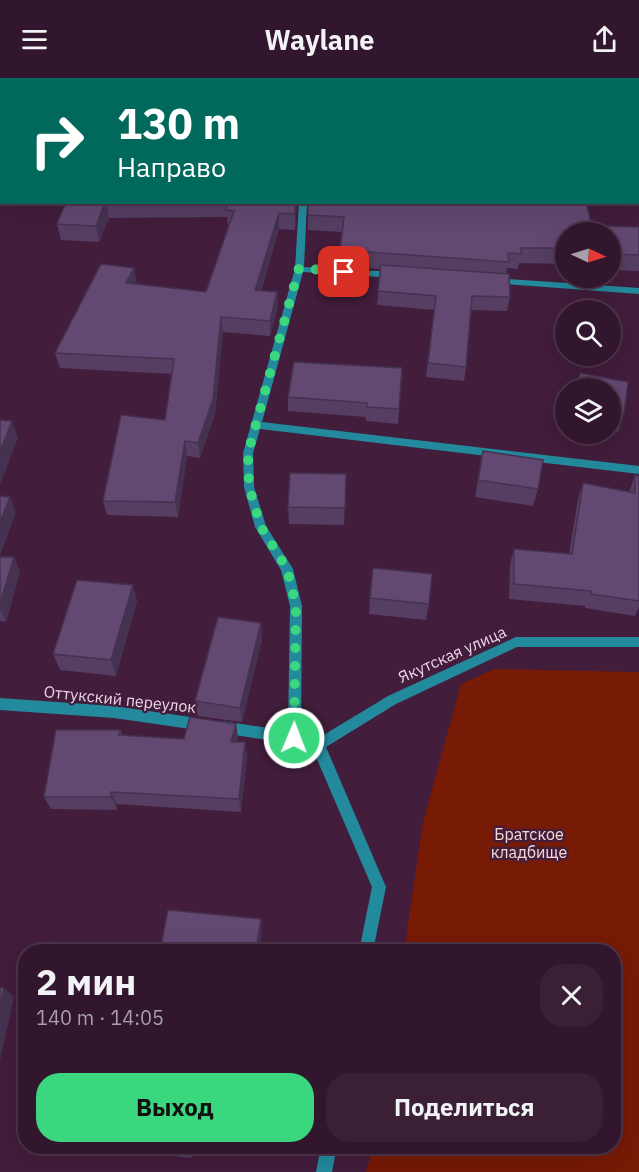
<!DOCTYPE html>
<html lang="ru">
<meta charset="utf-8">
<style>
:root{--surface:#32162d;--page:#3a1f35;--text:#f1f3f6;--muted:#a89faa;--line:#4d3549;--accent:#3ad77f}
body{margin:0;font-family:"IBM Plex Sans",sans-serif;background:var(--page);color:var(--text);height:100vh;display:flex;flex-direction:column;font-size:22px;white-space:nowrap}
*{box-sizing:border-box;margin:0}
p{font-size:20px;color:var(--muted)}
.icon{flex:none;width:33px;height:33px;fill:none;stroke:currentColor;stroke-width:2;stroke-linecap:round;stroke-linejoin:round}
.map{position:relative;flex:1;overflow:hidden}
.panel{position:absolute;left:18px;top:866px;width:603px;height:210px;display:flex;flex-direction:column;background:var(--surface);border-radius:24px;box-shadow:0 6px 24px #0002,0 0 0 2px var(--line)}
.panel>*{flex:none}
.guide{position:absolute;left:0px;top:0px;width:639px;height:126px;box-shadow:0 6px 24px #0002,0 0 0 2px var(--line);background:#00695c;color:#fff;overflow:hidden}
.needle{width:39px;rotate:94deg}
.buttons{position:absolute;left:555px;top:144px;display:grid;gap:12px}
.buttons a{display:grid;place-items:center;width:66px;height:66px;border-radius:50%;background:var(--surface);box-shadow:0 6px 24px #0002,0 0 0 2px var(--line);font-size:30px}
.pin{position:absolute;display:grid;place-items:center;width:51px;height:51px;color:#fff;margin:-26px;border-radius:12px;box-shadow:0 3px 9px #0006}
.me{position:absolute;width:66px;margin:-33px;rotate:1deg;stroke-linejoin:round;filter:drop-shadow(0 0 4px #0008)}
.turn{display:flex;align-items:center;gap:21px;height:126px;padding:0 18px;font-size:27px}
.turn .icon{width:78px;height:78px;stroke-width:2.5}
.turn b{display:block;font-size:42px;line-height:51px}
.round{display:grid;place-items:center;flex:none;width:63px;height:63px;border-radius:24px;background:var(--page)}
.summary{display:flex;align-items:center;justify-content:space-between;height:102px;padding:0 18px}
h1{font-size:36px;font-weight:700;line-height:45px}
.action{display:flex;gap:12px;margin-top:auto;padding:12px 18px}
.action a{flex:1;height:69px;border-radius:24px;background:var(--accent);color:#111;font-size:24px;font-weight:700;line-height:69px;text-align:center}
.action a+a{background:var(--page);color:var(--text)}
header{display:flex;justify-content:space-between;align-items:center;height:78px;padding:0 18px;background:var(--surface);font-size:27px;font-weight:700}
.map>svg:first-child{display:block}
.green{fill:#771a06}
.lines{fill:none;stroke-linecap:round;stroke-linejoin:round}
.street{fill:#238a9d;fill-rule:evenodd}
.wall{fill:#553e62}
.shaded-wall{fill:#453250}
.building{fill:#634872;stroke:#453250;stroke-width:1.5}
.route{stroke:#3ad77f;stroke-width:10;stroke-dasharray:0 18}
.labels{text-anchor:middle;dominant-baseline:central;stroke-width:4.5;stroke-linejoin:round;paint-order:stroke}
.street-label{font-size:16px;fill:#edd5e8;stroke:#421d3c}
.park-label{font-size:16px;fill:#f7d9d2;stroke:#421d3c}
</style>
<header><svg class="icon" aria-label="menu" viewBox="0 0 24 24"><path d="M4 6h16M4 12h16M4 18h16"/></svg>Waylane<svg class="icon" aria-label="share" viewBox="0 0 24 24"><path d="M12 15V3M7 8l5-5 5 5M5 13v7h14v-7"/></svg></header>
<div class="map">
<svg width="639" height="1094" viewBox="0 0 639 1094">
<rect width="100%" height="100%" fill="#421d3c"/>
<path class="green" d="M 495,591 L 639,594 L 639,1094 L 366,1094 L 373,1068 L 614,1068 L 614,873 L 404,873 L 423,744 L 461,606 Z"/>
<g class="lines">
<path class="street" d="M 201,0 L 209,0 L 209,2 L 201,2 Z
M 299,124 L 307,124 L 304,189 L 395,194 L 399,197 L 395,200 L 303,194 L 262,344 L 639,388 L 639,396 L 260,351 L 253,375 L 254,409 L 266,448 L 293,491 L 302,528 L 301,656 L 317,661 L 388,618 L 516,559 L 639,559 L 639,569 L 517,569 L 396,626 L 326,669 L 386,809 L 373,873 L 359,873 L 372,809 L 313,672 L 294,666 L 222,655 L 217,653 L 216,649 L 217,645 L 222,643 L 288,653 L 290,528 L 281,492 L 255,449 L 244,409 L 243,375 L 295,191 Z
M 494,200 L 639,210 L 639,216 L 491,205 L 491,201 Z
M 0,620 L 114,628 L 204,641 L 209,643 L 210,647 L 209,651 L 204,653 L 114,640 L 0,632 Z
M 321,1068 L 337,1068 L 332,1094 L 316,1094 Z"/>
</g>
<path class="wall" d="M 0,0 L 44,0 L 44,2 L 2,2 L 2,124 L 13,124 L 13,126 L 0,125 Z
M 639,96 L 639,116 L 638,113 L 638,102 Z
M 48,124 L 297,124 L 295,152 L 279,151 L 261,213 L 277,214 L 278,229 L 270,258 L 223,254 L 215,336 L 200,380 L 187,378 L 178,439 L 107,437 L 103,423 L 165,342 L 172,296 L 60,290 L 55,275 L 134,190 L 136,206 L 206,214 L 229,148 L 228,148 L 227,139 L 109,140 L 99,164 L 61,162 L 57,146 L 65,127 L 49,127 Z
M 308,137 L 592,148 L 639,149 L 639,193 L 610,192 L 610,154 L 566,154 L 566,186 L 519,185 L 518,191 L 507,190 L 506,195 L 510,219 L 507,233 L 471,232 L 466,289 L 464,303 L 426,299 L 434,232 L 377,227 L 381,191 L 339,188 L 340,172 L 342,154 L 308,152 Z
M 402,290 L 398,346 L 366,343 L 366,339 L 288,333 L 288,319 Z
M 580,295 L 628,304 L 624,336 L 618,354 L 610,352 L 610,310 L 576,310 Z
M 483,373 L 538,411 L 533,428 L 475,419 Z
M 346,396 L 344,447 L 289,446 L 288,429 Z
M 635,397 L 639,398 L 639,529 L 635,538 L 585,530 L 585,528 L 509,521 L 510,486 L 514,471 L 569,476 L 578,421 L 583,405 L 629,414 Z
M 0,479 L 14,479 L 20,494 L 6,544 L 0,543 Z
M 370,520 L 429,526 L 426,542 L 369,536 Z
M 137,523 L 116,598 L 60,592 L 53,576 Z
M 261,545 L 262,561 L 242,644 L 198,638 L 195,623 Z
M 236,646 L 238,660 L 237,664 L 245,664 L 247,678 L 241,734 L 117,726 L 117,732 L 51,731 L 44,719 L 120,652 L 122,657 L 184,661 Z
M 194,1068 L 192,1080 L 125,1073 L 118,1069 Z"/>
<path class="shaded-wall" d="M 106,124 L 109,140 L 99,164 L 96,148 Z
M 295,124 L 297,124 L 295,152 Z
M 279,135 L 279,151 L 256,228 L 255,212 Z
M 134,190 L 137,206 L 129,221 L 126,205 Z
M 277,214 L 278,229 L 270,258 L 270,243 Z
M 221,239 L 223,254 L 215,336 L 200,380 L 198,365 Z
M 12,343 L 18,360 L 0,407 L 0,374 Z
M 185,363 L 187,378 L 178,439 L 175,424 Z
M 10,419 L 16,434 L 0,478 L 0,444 Z
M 14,479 L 20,494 L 6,544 L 0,531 L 0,526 Z
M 133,507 L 137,523 L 116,598 L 111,582 Z
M 261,545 L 262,561 L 242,644 L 240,630 Z
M 236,646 L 238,660 L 234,678 L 231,664 Z
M 245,664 L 247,678 L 241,734 L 239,721 Z
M 111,714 L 117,726 L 117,732 L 111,719 Z
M 261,841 L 262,851 L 260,873 L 256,873 Z
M 4,910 L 14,919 L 0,983 L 0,930 Z
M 189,1068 L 194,1068 L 192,1080 L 187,1076 Z"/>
<path class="building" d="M 0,0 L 37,0 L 36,2 L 2,2 L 2,110 L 0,110 Z
M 99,0 L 162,0 L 162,2 L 98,2 Z
M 408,0 L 446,0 L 446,2 L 408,2 Z
M 584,0 L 613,0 L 613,2 L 585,2 Z
M 66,124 L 105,124 L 96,148 L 57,146 Z
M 228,124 L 295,124 L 295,136 L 279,135 L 255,212 L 277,214 L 270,243 L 221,239 L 213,321 L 198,365 L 185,363 L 175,424 L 103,423 L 121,337 L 165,342 L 174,281 L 55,275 L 101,186 L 134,190 L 126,205 L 206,214 L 234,133 L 226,132 Z
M 308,124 L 586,124 L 592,148 L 639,149 L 639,177 L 610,176 L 610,154 L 566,154 L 566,170 L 521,170 L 521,176 L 508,175 L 509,184 L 340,172 L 344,139 L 308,137 Z
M 381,187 L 509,196 L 510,219 L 472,218 L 466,289 L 428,285 L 436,218 L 378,213 Z
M 294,284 L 402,290 L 399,331 L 367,329 L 367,325 L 288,319 Z
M 580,295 L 628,304 L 624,336 L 610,333 L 610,310 L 577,310 Z
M 0,342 L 12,343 L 0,374 Z
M 483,373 L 543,382 L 538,411 L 478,402 Z
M 290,395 L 346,396 L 345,430 L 288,429 Z
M 635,397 L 639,398 L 639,523 L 591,516 L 591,513 L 514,506 L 514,471 L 572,476 L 583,405 L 635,415 Z
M 0,418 L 10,419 L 0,444 Z
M 0,479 L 14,479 L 0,526 Z
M 373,490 L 432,496 L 429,526 L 370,520 Z
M 77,502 L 133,507 L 111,582 L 53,576 Z
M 218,539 L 261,545 L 240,630 L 195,623 Z
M 190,639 L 236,646 L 231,664 L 245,664 L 239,721 L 111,714 L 111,719 L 44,719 L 56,652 L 120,652 L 119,657 L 184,661 Z
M 168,832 L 261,841 L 256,873 L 160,873 Z
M 0,910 L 4,910 L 0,930 Z
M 118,1068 L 189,1068 L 187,1076 L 118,1069 Z"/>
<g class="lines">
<path class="route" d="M 294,660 L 296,528 L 287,491 L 261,449 L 249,409 L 248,375 L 299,190 L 344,194"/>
</g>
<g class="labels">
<g class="street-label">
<text transform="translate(452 576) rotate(-24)">Якутская улица</text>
<text transform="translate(120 621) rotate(6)">Оттукский переулок</text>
</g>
<g class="park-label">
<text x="529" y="756">Братское<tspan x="529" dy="18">кладбище</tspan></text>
</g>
</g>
</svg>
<div class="buttons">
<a><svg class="needle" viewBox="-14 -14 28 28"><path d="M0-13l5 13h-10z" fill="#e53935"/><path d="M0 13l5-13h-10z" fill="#a89faa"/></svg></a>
<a><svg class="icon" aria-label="search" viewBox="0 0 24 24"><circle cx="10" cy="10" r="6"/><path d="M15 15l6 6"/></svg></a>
<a><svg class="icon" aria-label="layers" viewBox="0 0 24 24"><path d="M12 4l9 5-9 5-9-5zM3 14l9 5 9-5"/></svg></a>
</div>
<div class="pin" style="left:344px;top:194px;background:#d93025"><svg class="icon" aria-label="arrive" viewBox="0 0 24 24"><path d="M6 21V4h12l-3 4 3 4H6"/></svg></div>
<svg class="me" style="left:294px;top:660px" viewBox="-20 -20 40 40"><circle r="17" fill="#3ad77f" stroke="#fff" stroke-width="3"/><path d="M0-11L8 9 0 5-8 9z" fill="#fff"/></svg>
<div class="guide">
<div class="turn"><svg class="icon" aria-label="right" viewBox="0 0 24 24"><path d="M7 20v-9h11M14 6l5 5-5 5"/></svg><div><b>130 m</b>Направо</div></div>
</div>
<section class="panel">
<div class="summary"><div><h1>2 мин</h1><p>140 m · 14:05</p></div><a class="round"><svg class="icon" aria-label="close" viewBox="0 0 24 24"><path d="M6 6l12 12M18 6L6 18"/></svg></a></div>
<div class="action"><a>Выход</a><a>Поделиться</a></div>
</section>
</div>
